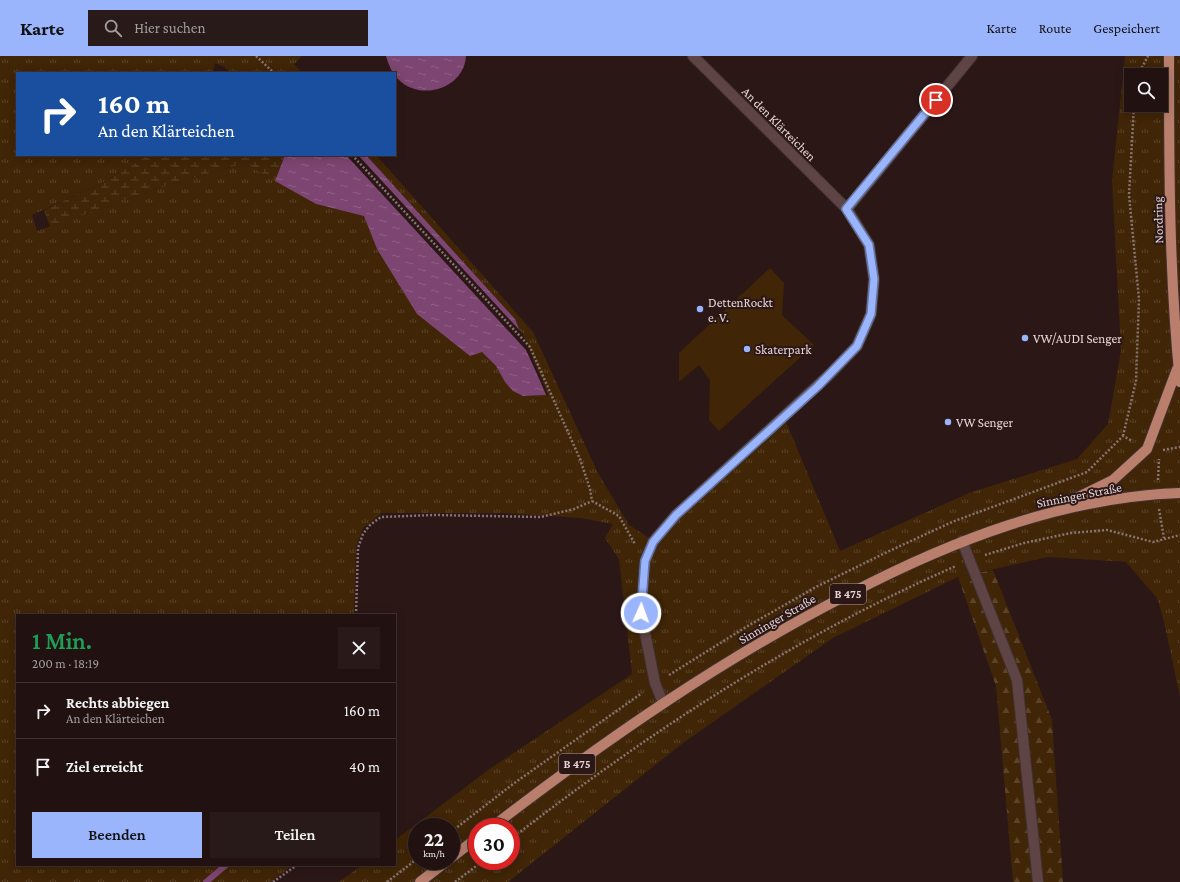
<!DOCTYPE html>
<html lang="de">
<meta charset="utf-8">
<style>
:root{--surface:#211111;--page:#291a1a;--text:#f1f3f6;--muted:#a29d9f;--line:#3e3131;--accent:#9bb5fd}
body{margin:0;font-family:"Crimson Pro",serif;background:var(--page);color:var(--text);height:100vh;display:flex;flex-direction:column;font-size:15px;white-space:nowrap}
*{box-sizing:border-box;margin:0}
p{font-size:13px;color:var(--muted)}
.icon{flex:none;width:22px;height:22px;fill:none;stroke:currentColor;stroke-width:2;stroke-linecap:round;stroke-linejoin:round}
.map{position:relative;flex:1;overflow:hidden}
.drawer{position:absolute;left:16px;top:558px;width:380px;height:252px;display:flex;flex-direction:column;background:var(--surface);border-radius:0px;box-shadow:0 2px 10px #0003,0 0 0 1px var(--line)}
.drawer>*{flex:none}
.guide{position:absolute;left:16px;top:16px;width:380px;height:84px;border-radius:0px;box-shadow:0 2px 10px #0003,0 0 0 1px var(--line);background:#1a4fa0;color:#fff;overflow:hidden}
.fabs{position:absolute;left:1124px;top:12px;display:grid;gap:8px}
.fabs a{display:grid;place-items:center;width:44px;height:44px;border-radius:0px;background:var(--surface);box-shadow:0 2px 10px #0003,0 0 0 1px var(--line);font-size:20px}
.speed{position:absolute;left:408px;top:762px;display:flex;gap:8px;font-size:20px;font-weight:700;text-align:center}
.speed>*{display:grid;place-content:center;width:52px;height:52px;border-radius:50%;background:var(--surface);box-shadow:0 2px 10px #0003,0 0 0 1px var(--line);line-height:1}
.speed small{font-size:10px;font-weight:400}
.speed .limit{border:6px solid #d22;background:#fff;color:#111}
.pin{position:absolute;display:grid;place-items:center;width:34px;height:34px;color:#fff;margin:-17px;border:2px solid #fff;border-radius:50%;box-shadow:0 1px 4px #0007}
.me{position:absolute;width:44px;margin:-22px;rotate:2deg;stroke-linejoin:round;filter:drop-shadow(0 0 3px #0008)}
.turn{display:flex;align-items:center;gap:14px;height:84px;padding:0 16px;font-size:18px}
.turn .icon{width:52px;height:52px;stroke-width:2.5}
.turn b{display:block;font-size:28px;line-height:34px}
.round{display:grid;place-items:center;flex:none;width:42px;height:42px;border-radius:0px;background:var(--page)}
.overview{display:flex;align-items:center;justify-content:space-between;height:68px;padding:0 16px}
h1{font-size:24px;font-weight:600;line-height:30px;color:#1e9e55}
.primary-button{display:flex;gap:8px;margin-top:auto;padding:8px 16px}
.primary-button a{flex:1;height:46px;border-radius:0px;background:var(--accent);color:#111;font-size:16px;font-weight:600;line-height:46px;text-align:center}
.primary-button a+a{background:var(--page);color:var(--text)}
ul{padding:0;list-style:none}
li{display:flex;align-items:center;gap:12px;height:56px;padding:0 16px;border-top:1px solid var(--line)}
li div{flex:1}
li b{display:block;font-size:15px}
li em{font-style:normal}
header{display:flex;align-items:center;gap:24px;box-sizing:border-box;height:56px;padding:0 20px;background:var(--accent);color:#111}
header strong{font-size:19px}
nav{display:flex;gap:22px;margin-inline-start:auto;font-size:14px}
.search{width:280px;height:36px;background:var(--page);display:flex;align-items:center;gap:10px;box-sizing:border-box;padding:0 14px;border-radius:0px;color:var(--muted);font-size:15px}
.map>svg:first-child{display:block}
.grass{fill:url(#grass-tufts);fill-rule:evenodd}
.forest{fill:url(#forest-firs)}
.wetland{fill:url(#wetland-marsh)}
.pitch{fill:#402506}
.water{fill:url(#water-ripples)}
.pier{fill:#2c1717}
.lines{fill:none;stroke-linecap:round;stroke-linejoin:round}
.stream{stroke:#7d4571;stroke-width:6}
.service-casing{stroke:#423132;stroke-width:12}
.minor-casing{stroke:#423132;stroke-width:12}
.primary-casing{stroke:#423132;stroke-width:12}
.path{stroke:#877474;stroke-width:2.5;stroke-dasharray:2 2;stroke-linecap:butt}
.service{stroke:#5e4444;stroke-width:10}
.minor{stroke:#5e4444;stroke-width:10}
.primary{stroke:#b97f6c;stroke-width:10}
.route-casing{stroke:#6576a4;stroke-width:10}
.route{stroke:#9bb5fd;stroke-width:7}
.poi-dot{fill:#9bb5fd;stroke:#2c1717;stroke-width:1.5}
.labels{text-anchor:middle;dominant-baseline:central;stroke-width:4;stroke-linejoin:round;paint-order:stroke}
.shield{fill:#2c1717;stroke:#ae9c9c;stroke-width:1}
.shield-label{font-size:12px;font-weight:bold;fill:#e5d5d5}
.street-label{font-size:13px;fill:#e5d5d5;stroke:#2c1717}
.poi-label{font-size:13px;fill:#e5d5d5;stroke:#2c1717;text-anchor:start}
</style>
<header>
<strong>Karte</strong>
<div class="search"><svg class="icon" aria-label="search" viewBox="0 0 24 24"><circle cx="10" cy="10" r="6"/><path d="M15 15l6 6"/></svg>Hier suchen</div>
<nav><a>Karte</a><a>Route</a><a>Gespeichert</a></nav>
</header>
<div class="map">
<svg width="1180" height="826" viewBox="0 0 1180 826">
<defs>
<pattern id="grass-tufts" width="24" height="20" patternUnits="userSpaceOnUse"><rect width="24" height="20" fill="#402506"/><path d="M3 7l-1-3M5 7V3M7 7l1-3M15 17l-1-3M17 17v-4M19 17l1-3" fill="none" stroke="#5b4429"/></pattern>
<pattern id="forest-firs" width="22" height="20" patternUnits="userSpaceOnUse"><rect width="22" height="20" fill="#402506"/><path d="M5 1l3.5 6h-7zM16 11l3.5 6h-7z" fill="#5b4429"/></pattern>
<pattern id="wetland-marsh" width="20" height="14" patternUnits="userSpaceOnUse"><rect width="20" height="14" fill="#402506"/><path d="M1 5h8M5 5V1M11 12h8M15 12V8" fill="none" stroke="#5b4429"/></pattern>
<pattern id="water-ripples" width="26" height="14" patternUnits="userSpaceOnUse"><rect width="26" height="14" fill="#7d4571"/><path d="M2 4q2-2 4 0t4 0M15 11q2-2 4 0t4 0" fill="none" stroke="#8f5f84"/></pattern>
</defs>
<rect width="100%" height="100%" fill="#2c1717"/>
<path class="grass" d="M 0,0 L 302,0 L 294,8 L 302,17 L 231,17 L 224,11 L 215,7 L 213,17 L 17,17 L 17,99 L 149,99 L 100,128 L 32,159 L 37,175 L 155,133 L 244,107 L 316,148 L 365,160 L 377,193 L 496,310 L 505,326 L 523,340 L 546,339 L 515,263 L 366,99 L 376,99 L 533,276 L 598,417 L 629,469 L 654,485 L 784,361 L 840,495 L 969,437 L 1077,403 L 1108,368 L 1121,295 L 1112,125 L 1125,0 L 1180,0 L 1180,641 L 1163,561 L 1157,542 L 1126,506 L 1048,501 L 958,521 L 833,582 L 683,687 L 508,826 L 339,826 L 362,809 L 395,809 L 395,784 L 491,712 L 632,618 L 619,503 L 605,482 L 613,468 L 581,462 L 505,457 L 382,457 L 363,472 L 356,491 L 354,559 L 17,559 L 17,809 L 293,809 L 270,826 L 0,826 ZM 1131,19 L 1161,19 L 1161,49 L 1131,49 ZM 417,771 L 451,771 L 451,805 L 417,805 ZM 477,771 L 511,771 L 511,805 L 477,805 Z"/>
<path class="forest" d="M 993,514 L 1052,664 L 1063,826 L 1013,826 L 996,630 L 958,521 Z"/>
<path class="wetland" d="M 149,99 L 285,99 L 275,125 L 244,107 L 155,133 L 50,171 L 44,154 L 100,128 Z"/>
<path class="pitch" d="M 770,212 L 784,227 L 782,259 L 814,289 L 719,375 L 709,364 L 710,324 L 699,309 L 679,326 L 679,297 Z"/>
<path class="water" d="M 386,0 L 466,0 C 464,33 420,46 398,23 C 392,17 389,10 386,0 Z
M 285,99 L 366,99 L 515,263 L 546,339 L 523,340 L 513,335 L 505,326 L 496,310 L 482,296 L 470,300 L 417,258 L 377,193 L 364,160 L 316,148 L 275,125 Z"/>
<path class="pier" d="M 346,99 L 358,99 L 523,278 L 548,338 L 547,340 L 526,294 Z"/>
<g class="lines">
<path class="stream" d="M 206,826 L 226,809"/>
<defs>
<path id="service" d="M 962,485 L 1017,624 L 1038,826"/>
<path id="minor" d="M 847,153 L 972,0
M 663,647 L 655,627 L 641,557 L 645,505 L 653,486 L 676,459 L 829,319 L 857,290 L 871,258 L 874,223 L 869,189 L 847,153 L 693,0"/>
<path id="primary" d="M 1169,0 C 1169,109 1169,218 1180,326
M 1058,451 L 1113,424 L 1147,393 L 1177,313
M 492,771 C 605,684 723,602 851,537 C 953,484 1064,441 1180,437
M 451,802 L 477,782
M 420,826 L 447,805"/>
</defs>
<use href="#service" class="service-casing"/>
<use href="#minor" class="minor-casing"/>
<use href="#primary" class="primary-casing"/>
<path class="path" d="M 256,0 L 274,17
M 1138,19 L 1148,0
M 352,99 L 530,291 L 580,403 L 590,433 L 592,445
M 1123,380 L 1136,325 L 1139,243 L 1129,139 L 1134,49
M 1163,394 L 1180,391
M 1158,424 L 1159,403
M 592,445 L 619,460 L 635,488
M 1159,453 L 1164,482
M 985,499 L 1024,487 L 1071,477 L 1107,474 L 1153,486 L 1180,479
M 356,559 L 358,492 L 363,478 L 370,469 L 381,461 L 434,459 L 541,461 L 574,453 L 592,445
M 669,619 L 746,571 L 816,531 L 885,497 L 952,466 L 1087,416 L 1123,380 L 1132,385
M 451,776 L 513,728 L 642,637
M 511,783 C 649,676 796,580 956,510
M 273,826 L 297,809
M 387,826 L 417,803
M 455,826 L 483,805"/>
<use href="#service" class="service"/>
<use href="#minor" class="minor"/>
<use href="#primary" class="primary"/>
</g>
<g class="lines">
<defs>
<path id="route" d="M 641,557 L 645,505 L 653,486 L 676,459 L 818,330 L 857,290 L 871,258 L 874,223 L 869,189 L 846,153 L 936,44"/>
</defs>
<use href="#route" class="route-casing"/>
<use href="#route" class="route"/>
</g>
<g class="poi-dot">
<circle cx="700" cy="253" r="4"/>
<circle cx="1025" cy="282" r="4"/>
<circle cx="747" cy="293" r="4"/>
<circle cx="948" cy="366" r="4"/>
</g>
<g class="labels">
<g class="shield">
<rect x="830" y="528" width="36" height="20" rx="3"/>
<rect x="559" y="698" width="36" height="20" rx="3"/>
</g>
<g class="shield-label">
<text x="848" y="538">B 475</text>
<text x="577" y="708">B 475</text>
</g>
<g class="street-label">
<text transform="translate(779 68) rotate(45)">An den Klärteichen</text>
<text transform="translate(1158 164) rotate(-92)">Nordring</text>
<text transform="translate(1079 439) rotate(-11)">Sinninger Straße</text>
<text transform="translate(777 563) rotate(-30)">Sinninger Straße</text>
</g>
<g class="poi-label">
<text x="708" y="246">DettenRockt<tspan x="708" dy="15">e. V.</tspan></text>
<text x="1033" y="282">VW/AUDI Senger</text>
<text x="755" y="293">Skaterpark</text>
<text x="956" y="366">VW Senger</text>
</g>
</g>
</svg>
<div class="fabs">
<a><svg class="icon" aria-label="search" viewBox="0 0 24 24"><circle cx="10" cy="10" r="6"/><path d="M15 15l6 6"/></svg></a>
</div>
<div class="speed"><div>22<small>km/h</small></div><div class="limit">30</div></div>
<div class="pin" style="left:936px;top:44px;background:#d93025"><svg class="icon" aria-label="arrive" viewBox="0 0 24 24"><path d="M6 21V4h12l-3 4 3 4H6"/></svg></div>
<svg class="me" style="left:641px;top:557px" viewBox="-20 -20 40 40"><circle r="17" fill="#9bb5fd" stroke="#fff" stroke-width="3"/><path d="M0-11L8 9 0 5-8 9z" fill="#fff"/></svg>
<div class="guide">
<div class="turn"><svg class="icon" aria-label="right" viewBox="0 0 24 24"><path d="M7 20v-9h11M14 6l5 5-5 5"/></svg><div><b>160 m</b>An den Klärteichen</div></div>
</div>
<section class="drawer">
<div class="overview"><div><h1>1 Min.</h1><p>200 m · 18:19</p></div><a class="round"><svg class="icon" aria-label="close" viewBox="0 0 24 24"><path d="M6 6l12 12M18 6L6 18"/></svg></a></div>
<ul>
<li><svg class="icon" aria-label="right" viewBox="0 0 24 24"><path d="M7 20v-9h11M14 6l5 5-5 5"/></svg><div><b>Rechts abbiegen</b><p>An den Klärteichen</p></div><em>160 m</em></li>
<li><svg class="icon" aria-label="arrive" viewBox="0 0 24 24"><path d="M6 21V4h12l-3 4 3 4H6"/></svg><div><b>Ziel erreicht</b></div><em>40 m</em></li>
</ul>
<div class="primary-button"><a>Beenden</a><a>Teilen</a></div>
</section>
</div>
